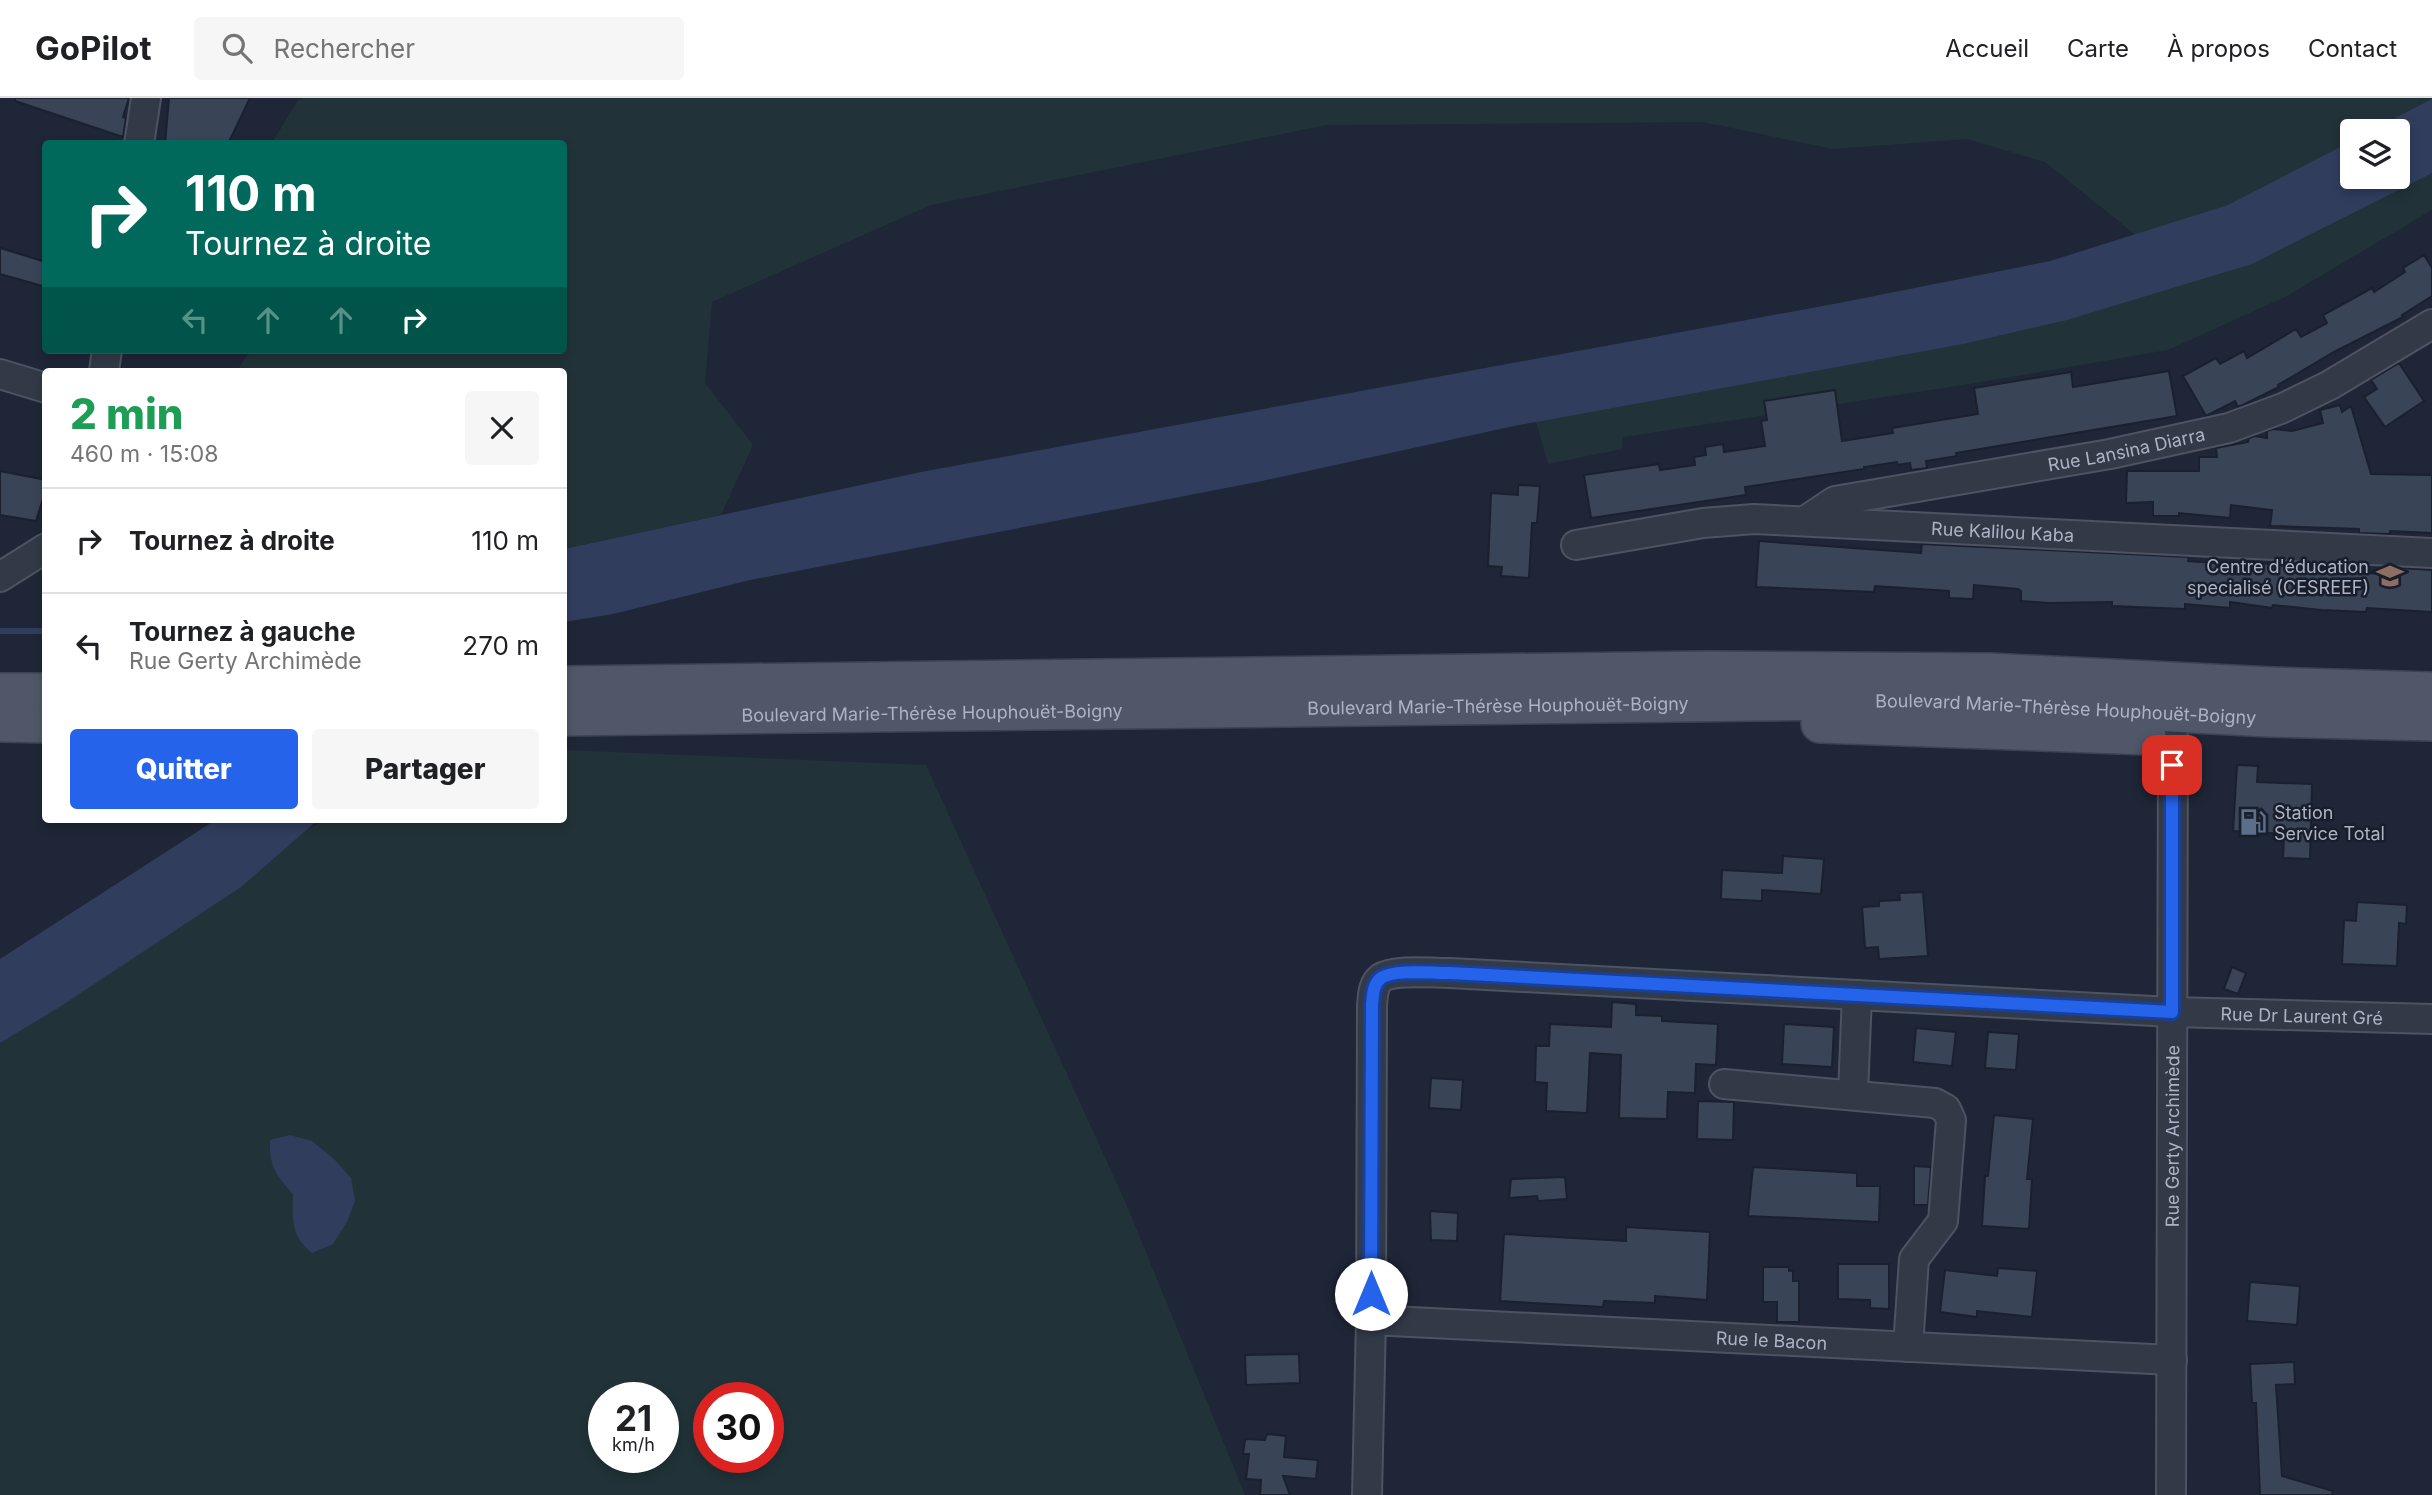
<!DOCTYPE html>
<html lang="fr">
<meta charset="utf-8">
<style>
:root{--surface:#fff;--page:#f6f6f6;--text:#202124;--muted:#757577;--line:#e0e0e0;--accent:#2563eb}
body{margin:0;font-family:Inter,sans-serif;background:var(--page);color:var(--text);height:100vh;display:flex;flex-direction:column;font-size:26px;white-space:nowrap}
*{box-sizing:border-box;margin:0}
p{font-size:23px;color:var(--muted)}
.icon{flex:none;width:38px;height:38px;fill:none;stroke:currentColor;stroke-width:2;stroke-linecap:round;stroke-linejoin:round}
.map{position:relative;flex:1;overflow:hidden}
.side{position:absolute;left:42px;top:270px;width:525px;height:455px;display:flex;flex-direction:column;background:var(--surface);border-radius:7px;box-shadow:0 4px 10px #0003}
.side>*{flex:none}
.guide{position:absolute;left:42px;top:42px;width:525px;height:214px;border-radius:7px;box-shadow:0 4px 10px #0003;background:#00695c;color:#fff;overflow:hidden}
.tools{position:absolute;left:2340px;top:21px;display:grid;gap:14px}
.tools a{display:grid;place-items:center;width:70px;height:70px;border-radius:7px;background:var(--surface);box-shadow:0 4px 10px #0003;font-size:35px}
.speed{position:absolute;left:588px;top:1284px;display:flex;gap:14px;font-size:35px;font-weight:700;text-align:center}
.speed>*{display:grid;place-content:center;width:91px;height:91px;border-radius:50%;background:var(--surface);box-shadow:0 4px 10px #0003;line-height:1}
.speed small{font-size:18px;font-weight:400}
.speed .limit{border:10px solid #d22;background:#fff;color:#111}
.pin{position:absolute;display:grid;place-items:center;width:60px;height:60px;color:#fff;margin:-30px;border-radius:14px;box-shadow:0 4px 10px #0006}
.me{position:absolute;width:77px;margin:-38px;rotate:0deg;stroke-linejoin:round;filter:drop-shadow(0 0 5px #0008)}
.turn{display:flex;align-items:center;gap:24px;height:147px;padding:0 28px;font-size:32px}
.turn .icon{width:91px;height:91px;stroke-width:2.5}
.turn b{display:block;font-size:49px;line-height:60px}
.lanes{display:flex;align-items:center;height:66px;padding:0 28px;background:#0003;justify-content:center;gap:35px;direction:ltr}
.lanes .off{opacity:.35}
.round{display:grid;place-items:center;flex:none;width:74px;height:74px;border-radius:7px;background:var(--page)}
.summary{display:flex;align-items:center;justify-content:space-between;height:119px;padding:0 28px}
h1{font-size:42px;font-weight:800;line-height:52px;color:#1e9e55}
.button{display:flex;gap:14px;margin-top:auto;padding:14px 28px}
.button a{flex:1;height:80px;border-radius:7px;background:var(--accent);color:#fff;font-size:28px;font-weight:800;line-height:80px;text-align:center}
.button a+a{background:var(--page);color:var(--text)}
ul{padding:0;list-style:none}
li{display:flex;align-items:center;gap:21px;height:105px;padding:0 28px;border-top:2px solid var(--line)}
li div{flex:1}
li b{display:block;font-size:26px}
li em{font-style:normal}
header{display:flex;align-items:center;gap:42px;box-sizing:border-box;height:98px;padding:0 35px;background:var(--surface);border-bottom:2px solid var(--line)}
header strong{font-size:33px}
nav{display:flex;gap:38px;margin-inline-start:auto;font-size:24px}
.search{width:490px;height:63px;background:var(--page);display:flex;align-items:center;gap:18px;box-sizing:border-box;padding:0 24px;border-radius:7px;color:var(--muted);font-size:26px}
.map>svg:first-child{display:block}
.green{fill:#213338;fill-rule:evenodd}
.water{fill:#303d5d}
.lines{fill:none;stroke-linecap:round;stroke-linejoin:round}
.stream{stroke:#303d5d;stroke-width:6}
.building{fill:#3a4457;stroke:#1a202e;stroke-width:2}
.minor-casing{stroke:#4d5362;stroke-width:32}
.major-casing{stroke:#3c4251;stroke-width:40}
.minor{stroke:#323947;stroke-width:28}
.major{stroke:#505768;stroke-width:37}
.route-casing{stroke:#184099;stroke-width:18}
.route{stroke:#2563eb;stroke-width:12}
.labels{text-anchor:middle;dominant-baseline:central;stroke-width:5;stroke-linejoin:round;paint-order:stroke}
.street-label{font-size:18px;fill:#acb3c4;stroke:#181e2c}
.poi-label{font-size:18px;fill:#acb3c4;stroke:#181e2c;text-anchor:end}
</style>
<header>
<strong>GoPilot</strong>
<div class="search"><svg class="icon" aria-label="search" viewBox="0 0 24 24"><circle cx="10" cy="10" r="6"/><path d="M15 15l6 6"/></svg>Rechercher</div>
<nav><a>Accueil</a><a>Carte</a><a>À propos</a><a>Contact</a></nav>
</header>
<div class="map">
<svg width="2432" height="1397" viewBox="0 0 2432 1397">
<rect width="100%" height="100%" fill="#1f2637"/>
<path class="green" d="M 303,0 L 2432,0 L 2432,112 L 2285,199 L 2168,252 L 1963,287 L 1623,339 L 1622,351 L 1548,366 L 1527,292 L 2168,163 L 2045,64 L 1967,41 L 1832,51 L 1703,24 L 1327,27 L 931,107 L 712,204 L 705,285 L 753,347 L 721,417 L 564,451 L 564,273 L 241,273 L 239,270 L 250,252 L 564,252 L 564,46 L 272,45 L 298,2 ZM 2352,33 L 2398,33 L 2398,79 L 2352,79 Z
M 564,652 L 926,667 L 1128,1110 L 1245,1397 L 0,1397 L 0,894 L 101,846 L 326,721 L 564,721 ZM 604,1300 L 663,1300 L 663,1360 L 604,1360 ZM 709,1300 L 768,1300 L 768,1360 L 709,1360 Z"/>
<path class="water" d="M 2432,1 L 2432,75 L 2252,166 L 2067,222 L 1963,246 L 1514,328 L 1257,384 L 750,482 L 613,516 L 564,524 L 564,451 L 921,374 L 1839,205 L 2050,163 L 2228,107 L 2352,43 L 2352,79 L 2398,79 L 2398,33 L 2370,33 Z
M 217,721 L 319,721 L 241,789 L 58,910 L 0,945 L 0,861 Z
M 290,1037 L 312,1043 L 335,1062 L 351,1080 L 355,1103 L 347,1124 L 333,1146 L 312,1155 C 290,1137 293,1122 293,1096 C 276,1077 269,1068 270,1042 Z"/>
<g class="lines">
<path class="stream" d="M 0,533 L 46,533"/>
</g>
<path class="building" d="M 15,0 L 129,0 L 123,19 L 126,20 L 123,39 L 15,3 Z
M 169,0 L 250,0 L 228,46 L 165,46 Z
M 0,150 L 46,164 L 46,189 L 0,176 Z
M 2424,157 L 2432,170 L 2432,198 L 2402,217 L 2403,219 L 2334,254 L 2278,287 L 2279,289 L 2243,307 L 2238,309 L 2235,303 L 2206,318 L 2183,278 L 2216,260 L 2220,266 L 2244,253 L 2247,260 L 2296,231 L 2301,239 L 2327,225 L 2323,217 L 2372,190 L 2374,194 L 2405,174 L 2403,170 Z
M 2399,265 L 2424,303 L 2385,329 L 2364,299 L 2377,291 L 2371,282 Z
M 2169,273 L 2177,318 L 1956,355 L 1957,358 L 1926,363 L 1927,370 L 1911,372 L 1910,365 L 1898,367 L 1897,364 L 1864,369 L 1864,371 L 1745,389 L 1746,397 L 1591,420 L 1584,377 L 1659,366 L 1660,372 L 1695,367 L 1694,359 L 1706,357 L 1705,349 L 1723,346 L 1724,354 L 1765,348 L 1761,323 L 1767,322 L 1764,303 L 1835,292 L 1842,343 L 1893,335 L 1892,330 L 1978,316 L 1974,290 L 2071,274 L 2073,289 Z
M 2340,307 L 2342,314 L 2351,308 L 2371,376 L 2432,377 L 2432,435 L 2390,433 L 2390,436 L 2359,435 L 2359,431 L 2270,428 L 2272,412 L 2231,407 L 2230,420 L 2179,415 L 2179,418 L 2153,418 L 2153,404 L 2126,405 L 2127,373 L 2199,373 L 2199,359 L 2217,359 L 2216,350 L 2248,344 L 2249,340 L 2255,338 L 2267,340 L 2267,333 L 2273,331 L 2292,333 L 2323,325 L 2320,312 Z
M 0,373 L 46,382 L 46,391 L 36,423 L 0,417 Z
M 1518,387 L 1540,388 L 1537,425 L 1532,425 L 1529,480 L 1501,478 L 1502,469 L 1488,468 L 1491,395 L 1518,397 Z
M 1759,443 L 1921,455 L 1922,446 L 2189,459 L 2188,463 L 2247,467 L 2248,464 L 2325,471 L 2325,473 L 2384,476 L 2384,469 L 2432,472 L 2432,514 L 2367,510 L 2366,514 L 2321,512 L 2273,507 L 2272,510 L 2230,504 L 2230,510 L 2185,506 L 2185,511 L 2112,508 L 2112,504 L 2049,505 L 2021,503 L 2021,493 L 2018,491 L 1974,487 L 1973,501 L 1949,500 L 1949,493 L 1875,488 L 1874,494 L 1756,489 Z
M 2237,667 L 2258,668 L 2257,684 L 2312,686 L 2310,761 L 2283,760 L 2284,736 L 2233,733 Z
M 1783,758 L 1824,761 L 1821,796 L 1762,792 L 1762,803 L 1721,801 L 1722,772 L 1782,775 Z
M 1923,794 L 1928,858 L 1879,861 L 1878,849 L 1865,850 L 1862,809 L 1879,808 L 1879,803 L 1900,802 L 1899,795 Z
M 2357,804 L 2407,807 L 2406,826 L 2399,825 L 2397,868 L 2342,866 L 2344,822 L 2356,823 Z
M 2232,869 L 2246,875 L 2238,896 L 2224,891 Z
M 1612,904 L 1636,906 L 1636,917 L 1662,918 L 1662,923 L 1718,926 L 1716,967 L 1696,966 L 1695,995 L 1668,994 L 1667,1021 L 1619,1020 L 1621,957 L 1590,955 L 1587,1015 L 1546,1013 L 1547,985 L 1535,984 L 1536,948 L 1549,948 L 1550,926 L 1611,929 Z
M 1784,926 L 1834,929 L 1832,969 L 1782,966 Z
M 1916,930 L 1956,934 L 1952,968 L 1913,964 Z
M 1988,934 L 2019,936 L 2016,972 L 1985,970 Z
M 1431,980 L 1463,982 L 1461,1012 L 1429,1010 Z
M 1698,1003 L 1734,1004 L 1733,1042 L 1697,1041 Z
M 1994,1017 L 2033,1021 L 2027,1081 L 2032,1081 L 2029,1131 L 1982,1128 L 1985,1078 L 1988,1078 Z
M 1914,1068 L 1931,1069 L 1928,1107 L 1914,1107 Z
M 1753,1069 L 1857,1075 L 1857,1088 L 1880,1088 L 1879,1124 L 1748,1118 Z
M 1565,1079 L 1567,1101 L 1538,1103 L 1537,1098 L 1509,1100 L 1511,1081 Z
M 1430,1113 L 1458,1115 L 1457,1143 L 1431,1142 Z
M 1626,1129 L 1710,1134 L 1707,1202 L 1655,1198 L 1655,1205 L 1604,1203 L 1603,1209 L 1500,1203 L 1504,1136 L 1626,1143 Z
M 1838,1166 L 1889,1166 L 1889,1211 L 1870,1210 L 1870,1202 L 1838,1201 Z
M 1763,1169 L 1789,1169 L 1789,1173 L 1793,1172 L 1793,1183 L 1799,1183 L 1799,1224 L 1777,1224 L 1777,1204 L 1763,1204 Z
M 1998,1170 L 2037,1173 L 2032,1219 L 1977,1213 L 1977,1219 L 1940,1214 L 1945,1172 L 1997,1178 Z
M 2250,1184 L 2300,1188 L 2297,1227 L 2247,1223 Z
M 1299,1256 L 1300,1285 L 1246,1287 L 1245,1257 Z
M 2294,1264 L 2295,1286 L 2276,1287 L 2282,1378 L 2333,1393 L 2332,1397 L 2260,1397 L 2256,1305 L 2252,1305 L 2250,1266 Z
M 1267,1336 L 1286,1338 L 1284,1359 L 1318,1362 L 1316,1381 L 1283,1378 L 1290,1397 L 1260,1397 L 1261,1382 L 1246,1381 L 1249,1356 L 1243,1356 L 1245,1341 L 1265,1342 Z"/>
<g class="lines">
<defs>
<g id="minor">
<path d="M 139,46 L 146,0"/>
<path d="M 104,273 L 107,252"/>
<path d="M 0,276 L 46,290"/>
<path id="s1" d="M 1805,423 L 1835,403 L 2110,356 L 2229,330 L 2283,310 L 2330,287 L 2432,226"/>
<path id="s2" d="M 1576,447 L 1703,425 L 1754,421 L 2432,455"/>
<path d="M 0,479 L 46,450"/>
<path d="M 1724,986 L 1935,1005 L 1946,1011 L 1951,1022 L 1943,1123 L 1914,1161 L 1908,1249"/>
<path d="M 1853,996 L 1857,897"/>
<path id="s3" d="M 1371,1222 L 2172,1262"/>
<path id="s4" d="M 1367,1397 L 1371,1222 L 1372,907 C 1373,897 1373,886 1381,880 C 1394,871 1433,875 1450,875 L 2172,914 L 2432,921"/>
<path id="s5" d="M 2171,1397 L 2173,639"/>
</g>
<g id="major">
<path d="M 564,587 L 1706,572 L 1990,574 L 2272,588 L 2432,593"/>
<path d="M 0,594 L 46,594"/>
<path id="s6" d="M 564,619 L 1920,602 L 2269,620 L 2432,624"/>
<path d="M 0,625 L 46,626"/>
<path d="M 1820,626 L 2147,638"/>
</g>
</defs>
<use href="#minor" class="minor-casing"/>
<use href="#major" class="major-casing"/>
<use href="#minor" class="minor"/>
<use href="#major" class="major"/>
</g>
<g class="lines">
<defs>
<path id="route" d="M 1371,1196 L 1372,906 C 1373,897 1373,886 1381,880 C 1394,871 1433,875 1450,875 L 2172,914 L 2172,667"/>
</defs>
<use href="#route" class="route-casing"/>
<use href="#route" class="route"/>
</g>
<defs>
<symbol id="school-bare" viewBox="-9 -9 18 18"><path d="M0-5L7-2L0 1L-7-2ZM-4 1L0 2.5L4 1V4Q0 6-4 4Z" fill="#8d6e63" stroke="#181e2c" stroke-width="2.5" paint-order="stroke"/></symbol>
<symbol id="fuel-bare" viewBox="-9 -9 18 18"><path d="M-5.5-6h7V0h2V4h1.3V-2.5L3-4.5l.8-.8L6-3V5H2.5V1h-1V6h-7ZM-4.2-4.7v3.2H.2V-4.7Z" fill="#5c6f8a" stroke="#181e2c" stroke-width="2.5" paint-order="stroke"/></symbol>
</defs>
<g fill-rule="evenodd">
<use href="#school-bare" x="2371" y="459" width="38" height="38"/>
<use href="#fuel-bare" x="2234" y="705" width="38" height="38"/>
</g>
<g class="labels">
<g class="street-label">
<text stroke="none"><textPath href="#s1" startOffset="332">Rue Lansina Diarra</textPath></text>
<text stroke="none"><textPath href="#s2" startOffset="429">Rue Kalilou Kaba</textPath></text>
<text stroke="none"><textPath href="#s6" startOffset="934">Boulevard Marie-Thérèse Houphouët-Boigny</textPath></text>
<text stroke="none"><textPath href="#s6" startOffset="1502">Boulevard Marie-Thérèse Houphouët-Boigny</textPath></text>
<text stroke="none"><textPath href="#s6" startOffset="368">Boulevard Marie-Thérèse Houphouët-Boigny</textPath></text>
<text stroke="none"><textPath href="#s4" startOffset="1442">Rue Dr Laurent Gré</textPath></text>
<text stroke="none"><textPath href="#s5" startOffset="359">Rue Gerty Archimède</textPath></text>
<text stroke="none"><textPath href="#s3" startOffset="401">Rue le Bacon</textPath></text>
</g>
<g class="poi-label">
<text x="2369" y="468">Centre d'éducation<tspan x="2369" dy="21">specialisé (CESREEF)</tspan></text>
<text x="2274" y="714" text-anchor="start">Station<tspan x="2274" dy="21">Service Total</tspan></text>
</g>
</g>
</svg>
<div class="tools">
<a><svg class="icon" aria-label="layers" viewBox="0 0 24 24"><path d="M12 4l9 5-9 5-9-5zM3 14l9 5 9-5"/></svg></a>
</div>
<div class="speed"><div>21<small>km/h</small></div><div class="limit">30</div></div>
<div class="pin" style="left:2172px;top:667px;background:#d93025"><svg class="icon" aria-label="arrive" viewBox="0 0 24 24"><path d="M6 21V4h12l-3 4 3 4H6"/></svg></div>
<svg class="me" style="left:1371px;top:1196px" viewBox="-20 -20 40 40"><circle r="19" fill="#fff"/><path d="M0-13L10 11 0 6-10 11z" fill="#2563eb"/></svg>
<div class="guide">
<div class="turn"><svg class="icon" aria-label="right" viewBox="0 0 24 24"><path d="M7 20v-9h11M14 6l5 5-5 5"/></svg><div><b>110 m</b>Tournez à droite</div></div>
<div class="lanes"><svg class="icon off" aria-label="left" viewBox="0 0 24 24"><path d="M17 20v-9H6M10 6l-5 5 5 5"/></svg><svg class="icon off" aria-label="ahead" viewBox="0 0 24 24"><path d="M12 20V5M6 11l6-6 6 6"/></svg><svg class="icon off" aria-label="ahead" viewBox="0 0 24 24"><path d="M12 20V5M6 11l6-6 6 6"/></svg><svg class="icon" aria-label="right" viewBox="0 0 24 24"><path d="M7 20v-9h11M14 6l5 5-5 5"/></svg></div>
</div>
<section class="side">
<div class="summary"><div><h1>2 min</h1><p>460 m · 15:08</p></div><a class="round"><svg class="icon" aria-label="close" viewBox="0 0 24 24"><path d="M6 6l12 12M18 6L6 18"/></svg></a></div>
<ul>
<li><svg class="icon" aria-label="right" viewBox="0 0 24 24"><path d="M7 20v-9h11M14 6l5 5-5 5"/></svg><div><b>Tournez à droite</b></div><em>110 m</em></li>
<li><svg class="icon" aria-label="left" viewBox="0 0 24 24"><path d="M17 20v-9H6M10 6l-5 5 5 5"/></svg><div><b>Tournez à gauche</b><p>Rue Gerty Archimède</p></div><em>270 m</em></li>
</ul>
<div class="button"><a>Quitter</a><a>Partager</a></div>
</section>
</div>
